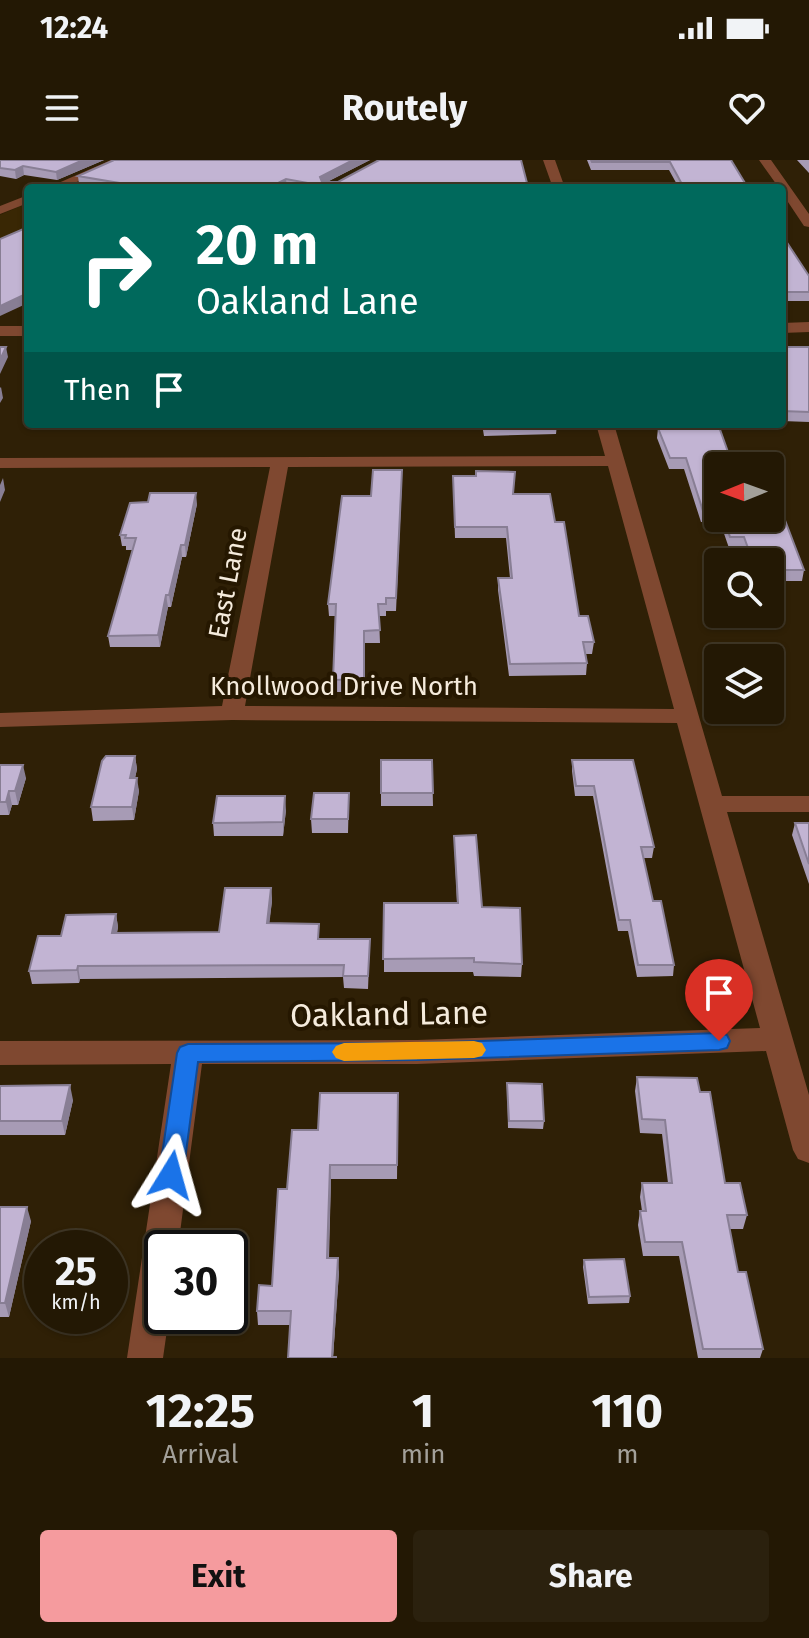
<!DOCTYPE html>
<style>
:root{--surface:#231804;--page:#2b210e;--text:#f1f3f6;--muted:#a3a09a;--line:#403726;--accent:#f59b9e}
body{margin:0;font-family:"Fira Sans",sans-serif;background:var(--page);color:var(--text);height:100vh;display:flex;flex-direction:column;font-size:30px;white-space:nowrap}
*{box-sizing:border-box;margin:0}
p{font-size:26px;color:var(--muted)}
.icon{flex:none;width:44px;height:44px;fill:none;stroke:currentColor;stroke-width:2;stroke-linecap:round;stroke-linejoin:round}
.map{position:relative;height:1198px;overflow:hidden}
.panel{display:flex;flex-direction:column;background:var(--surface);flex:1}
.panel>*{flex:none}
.hud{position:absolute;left:24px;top:24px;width:762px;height:244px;border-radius:8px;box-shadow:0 2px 6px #0004,0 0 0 2px var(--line);background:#00695c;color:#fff;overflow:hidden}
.needle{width:52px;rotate:269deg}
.tools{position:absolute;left:704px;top:292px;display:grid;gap:16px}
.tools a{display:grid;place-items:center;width:80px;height:80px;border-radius:8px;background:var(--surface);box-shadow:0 2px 6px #0004,0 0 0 2px var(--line);font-size:40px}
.speed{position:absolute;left:24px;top:1070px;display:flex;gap:16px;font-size:40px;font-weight:700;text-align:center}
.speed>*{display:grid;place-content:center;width:104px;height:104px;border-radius:50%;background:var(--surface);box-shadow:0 2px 6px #0004,0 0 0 2px var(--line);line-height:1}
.speed small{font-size:20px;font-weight:400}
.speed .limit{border:4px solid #111;border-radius:12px;background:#fff;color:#111}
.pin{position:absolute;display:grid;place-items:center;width:68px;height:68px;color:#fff;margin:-82px -34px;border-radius:50% 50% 50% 0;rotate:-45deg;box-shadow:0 0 8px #0007}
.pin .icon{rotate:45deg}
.me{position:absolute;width:88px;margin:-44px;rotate:8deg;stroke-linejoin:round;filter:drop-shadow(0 0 6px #0008)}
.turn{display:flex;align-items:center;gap:28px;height:168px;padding:0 40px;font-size:36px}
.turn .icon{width:104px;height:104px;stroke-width:2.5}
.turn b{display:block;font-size:56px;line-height:68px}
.then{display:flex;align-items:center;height:76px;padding:0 40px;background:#0003;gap:16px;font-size:30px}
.eta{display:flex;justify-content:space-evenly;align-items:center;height:136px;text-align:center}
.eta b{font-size:48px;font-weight:700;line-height:56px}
.action{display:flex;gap:16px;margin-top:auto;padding:16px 40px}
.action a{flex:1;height:92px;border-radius:8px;background:var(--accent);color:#111;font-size:32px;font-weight:700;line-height:92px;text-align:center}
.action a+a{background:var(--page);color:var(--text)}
.status{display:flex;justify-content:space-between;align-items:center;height:56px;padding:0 40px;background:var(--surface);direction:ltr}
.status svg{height:22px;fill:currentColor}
header{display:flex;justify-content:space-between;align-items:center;height:104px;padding:0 40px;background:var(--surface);font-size:36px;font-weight:700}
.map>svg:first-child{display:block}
.built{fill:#392704}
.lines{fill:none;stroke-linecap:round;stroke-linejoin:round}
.minor{fill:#7f4830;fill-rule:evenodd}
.wall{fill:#a79bb5}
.shaded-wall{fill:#887e94}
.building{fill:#c2b4d3;stroke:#887e94;stroke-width:2}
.route{fill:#1a73e8;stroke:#114b97;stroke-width:2}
.slow{fill:#f59e0b}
.labels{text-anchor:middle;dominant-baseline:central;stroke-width:8;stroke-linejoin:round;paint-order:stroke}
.street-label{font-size:26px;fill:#f5ebdc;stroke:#251700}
.near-street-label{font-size:32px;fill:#f5ebdc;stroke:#251700}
</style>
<div class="status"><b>12:24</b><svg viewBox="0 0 49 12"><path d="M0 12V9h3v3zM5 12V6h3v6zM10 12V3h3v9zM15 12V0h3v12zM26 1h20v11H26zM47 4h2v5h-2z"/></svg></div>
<header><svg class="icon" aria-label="menu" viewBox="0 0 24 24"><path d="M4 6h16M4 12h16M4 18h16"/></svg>Routely<svg class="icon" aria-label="heart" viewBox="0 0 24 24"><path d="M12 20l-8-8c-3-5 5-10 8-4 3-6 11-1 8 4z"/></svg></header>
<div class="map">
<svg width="809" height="1198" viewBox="0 0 809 1198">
<rect width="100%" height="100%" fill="#2f2006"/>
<path class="built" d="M 28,43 L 28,106 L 0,119 L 0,55 Z"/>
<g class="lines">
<path class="minor" d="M 111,0 L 127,0 L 63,28 L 47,28 Z
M 543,0 L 555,0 L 565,28 L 553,28 Z
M 759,0 L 771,0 L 809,54 L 809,67 L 804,66 L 782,33 L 782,28 L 779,28 Z
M 28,35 L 28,43 L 0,54 L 0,46 Z
M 809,162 L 809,172 L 782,173 L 782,163 Z
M 0,166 L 28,166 L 28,176 L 0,176 Z
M 596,264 L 614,264 L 722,636 L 809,636 L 809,652 L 727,652 L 809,935 L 809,1003 L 798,999 L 793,990 L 766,891 L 417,904 L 202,904 L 178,1088 L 162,1088 L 162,1156 L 169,1156 L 163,1198 L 127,1198 L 171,904 L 0,905 L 0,881 L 417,880 L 760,868 L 677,563 L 232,560 L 0,567 L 0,553 L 222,546 L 270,307 L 0,308 L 0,298 L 605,296 ZM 608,306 L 674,549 L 245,546 L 288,307 Z"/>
</g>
<path class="wall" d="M 0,0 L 104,0 L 57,20 L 24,15 L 16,19 L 0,16 Z
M 114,0 L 370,0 L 327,22 L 527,23 L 531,28 L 99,28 L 79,24 L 78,16 Z
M 587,0 L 731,0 L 748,28 L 679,28 L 669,10 L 591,10 Z
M 797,0 L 809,0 L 809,13 Z
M 782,75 L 809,116 L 809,141 L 782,141 Z
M 782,187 L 809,187 L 809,262 L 782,261 Z
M 482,264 L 557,264 L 556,274 L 484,276 Z
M 659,264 L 718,264 L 718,358 L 770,358 L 804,410 L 802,421 L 770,421 L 770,402 L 747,402 L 742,388 L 729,388 L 720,362 L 701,362 L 684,309 L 669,309 L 657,278 L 658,268 L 661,268 Z
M 453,316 L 513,334 L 555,362 L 579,456 L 594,482 L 592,494 L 586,494 L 587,503 L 586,515 L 509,516 L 498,430 L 498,418 L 510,418 L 506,378 L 455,378 Z
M 402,321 L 396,451 L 386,451 L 386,456 L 379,456 L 380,483 L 364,483 L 364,532 L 334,532 L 335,456 L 329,456 L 328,444 L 371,336 Z
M 197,344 L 186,397 L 182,397 L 171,447 L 168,447 L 160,487 L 110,487 L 108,476 L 133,390 L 126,390 L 126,386 L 122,386 L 120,375 Z
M 135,596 L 137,609 L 135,618 L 139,631 L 134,660 L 93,661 L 91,647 Z
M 381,600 L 432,600 L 433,646 L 381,646 Z
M 572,600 L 654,687 L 652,698 L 643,698 L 653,741 L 674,805 L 673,816 L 637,817 L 628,771 L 618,771 L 593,636 L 575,636 L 572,611 Z
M 0,605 L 26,618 L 18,645 L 12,645 L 9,655 L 0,655 Z
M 349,633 L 348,673 L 312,673 L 311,659 Z
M 286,650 L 283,676 L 214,676 L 213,663 Z
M 795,663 L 809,663 L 809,724 L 792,675 Z
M 454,676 L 482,747 L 522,804 L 521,817 L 474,816 L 473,812 L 384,812 L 384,743 L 457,743 Z
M 271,728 L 272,741 L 269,763 L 319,779 L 370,779 L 368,829 L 344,828 L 343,817 L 80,819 L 79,823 L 32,824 L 29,811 L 61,776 L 116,754 L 118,767 L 117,773 L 219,772 Z
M 637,917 L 700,932 L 725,1023 L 747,1055 L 743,1069 L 730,1069 L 738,1112 L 763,1189 L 760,1198 L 698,1198 L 679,1096 L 643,1096 L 638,1065 L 640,1051 L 642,1051 L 640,1037 L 642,1023 L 668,1023 L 662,974 L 640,973 L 635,931 Z
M 507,923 L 544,961 L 543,969 L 508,968 Z
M 0,926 L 73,940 L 65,975 L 0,975 Z
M 398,933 L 397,1019 L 331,1019 L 329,1098 L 339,1112 L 333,1197 L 288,1198 L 290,1165 L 258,1165 L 257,1151 L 272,1126 L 287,1029 L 318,970 Z
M 0,1047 L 31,1061 L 9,1157 L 0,1157 Z
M 584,1100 L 630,1136 L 629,1143 L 588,1144 L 583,1107 Z"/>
<path class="shaded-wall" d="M 83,0 L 104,0 L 57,20 L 56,12 Z
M 353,0 L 370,0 L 321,25 L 320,17 Z
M 23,6 L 24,15 L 16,19 L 15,10 Z
M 286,19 L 287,28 L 268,28 Z
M 28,133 L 28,143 L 0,156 L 0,146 Z
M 6,187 L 8,197 L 0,214 L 0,200 Z
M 1,227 L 3,238 L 0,243 L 0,228 Z
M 3,318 L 5,330 L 0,342 L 0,325 Z
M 196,333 L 197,344 L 186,397 L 185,385 Z
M 181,385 L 182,397 L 171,447 L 169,435 Z
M 166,435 L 168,447 L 160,487 L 158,475 Z
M 135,596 L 137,609 L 132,631 L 130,618 Z
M 23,605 L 26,618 L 18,645 L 15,631 Z
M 137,618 L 139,631 L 134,660 L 132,647 Z
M 9,631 L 12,645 L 9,655 L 6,642 Z
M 285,636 L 286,650 L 283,676 L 283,662 Z
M 271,728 L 272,741 L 268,776 L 267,763 Z
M 116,754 L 118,767 L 114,786 L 112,773 Z
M 78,806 L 80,819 L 79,823 L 77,810 Z
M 70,925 L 73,940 L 65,975 L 62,961 Z
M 330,1005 L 331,1019 L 328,1112 L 327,1098 Z
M 27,1047 L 31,1061 L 9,1157 L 5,1143 Z
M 338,1098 L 339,1112 L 333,1198 L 332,1198 Z"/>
<path class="building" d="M 0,0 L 83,0 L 56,12 L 23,6 L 15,10 L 0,8 Z
M 114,0 L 353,0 L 320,17 L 322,22 L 338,22 L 379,0 L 521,0 L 527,23 L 530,23 L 531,28 L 335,28 L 286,19 L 268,28 L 115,28 L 125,24 L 78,16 Z
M 591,0 L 731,0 L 748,28 L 684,28 L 670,2 L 592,2 Z
M 28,67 L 28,133 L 0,146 L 0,79 Z
M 782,75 L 809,116 L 809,132 L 782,132 Z
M 0,187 L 6,187 L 0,200 Z
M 782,187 L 809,187 L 809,252 L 782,251 Z
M 484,264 L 536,264 L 484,266 Z
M 664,264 L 718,264 L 733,306 L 718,306 L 718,351 L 703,351 L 686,298 L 670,298 L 658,268 L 665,268 Z
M 373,310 L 402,310 L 396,438 L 386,438 L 386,444 L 378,444 L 380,470 L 364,471 L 364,519 L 333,520 L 336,444 L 328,444 L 342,336 L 371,336 Z
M 476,311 L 515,312 L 513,334 L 550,334 L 555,362 L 564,362 L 579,456 L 588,456 L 594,482 L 583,482 L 587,503 L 510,504 L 498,418 L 512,418 L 507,367 L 455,367 L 453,316 L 476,316 Z
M 770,329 L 773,329 L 804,410 L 770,410 L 770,402 L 753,402 L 744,377 L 730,377 L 724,358 L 770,358 Z
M 150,333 L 196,333 L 185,385 L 181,385 L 169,435 L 166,435 L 158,475 L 108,476 L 136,378 L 125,378 L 126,375 L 120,375 L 130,343 L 148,342 Z
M 106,596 L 135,596 L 130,618 L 137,618 L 132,647 L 91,647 L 102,601 Z
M 381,600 L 432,600 L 433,633 L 381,633 Z
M 572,600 L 633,600 L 654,687 L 641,687 L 653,741 L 661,741 L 674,805 L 638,805 L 630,760 L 619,760 L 594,626 L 576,626 Z
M 0,605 L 23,605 L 15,631 L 9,631 L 6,642 L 0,642 Z
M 314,633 L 349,633 L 348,659 L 311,659 Z
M 217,636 L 285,636 L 283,662 L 213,663 Z
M 795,663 L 809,663 L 809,704 Z
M 476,675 L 482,747 L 520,748 L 522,804 L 474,802 L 474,798 L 383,799 L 384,743 L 458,743 L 454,676 Z
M 225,728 L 271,728 L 267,763 L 319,764 L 318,779 L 370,779 L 368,816 L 343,816 L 344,805 L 78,806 L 77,810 L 29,811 L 38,776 L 61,776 L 66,755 L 116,754 L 112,773 L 219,772 Z
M 637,917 L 697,918 L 700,932 L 710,932 L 725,1023 L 740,1023 L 747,1055 L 727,1055 L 738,1112 L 746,1112 L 763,1189 L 703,1189 L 682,1082 L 645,1082 L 640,1051 L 646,1051 L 642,1023 L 672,1023 L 665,960 L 642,959 Z
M 507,923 L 542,924 L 544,961 L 509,961 Z
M 70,925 L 62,961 L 0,961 L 0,926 Z
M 320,933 L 398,933 L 397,1005 L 330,1005 L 327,1098 L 338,1098 L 332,1197 L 336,1197 L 336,1198 L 288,1198 L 291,1151 L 257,1151 L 259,1125 L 272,1126 L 278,1029 L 287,1029 L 292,970 L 318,970 Z
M 0,1047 L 27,1047 L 5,1143 L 0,1143 Z
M 624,1099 L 630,1136 L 589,1137 L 584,1100 Z"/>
<path class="route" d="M 719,873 L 727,875 L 730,881 L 727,888 L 719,890 L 417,900 L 198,902 L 183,1015 L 180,1022 L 171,1025 L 162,1022 L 159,1015 L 177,893 L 180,887 L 188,884 L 417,883 Z"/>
<path class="slow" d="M 474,881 L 482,883 L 486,890 L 482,896 L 474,898 L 344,901 L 336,898 L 332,892 L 336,886 L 344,883 Z"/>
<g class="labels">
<g class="street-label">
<text transform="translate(228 423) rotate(-79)">East Lane</text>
<text x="344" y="526">Knollwood Drive North</text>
</g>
<g class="near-street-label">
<text transform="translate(389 854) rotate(-1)">Oakland Lane</text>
</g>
</g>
</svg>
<div class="tools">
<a><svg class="needle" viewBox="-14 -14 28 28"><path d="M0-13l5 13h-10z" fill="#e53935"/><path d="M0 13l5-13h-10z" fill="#a3a09a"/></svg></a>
<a><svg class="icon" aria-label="search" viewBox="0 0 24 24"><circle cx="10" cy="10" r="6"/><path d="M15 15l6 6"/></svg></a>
<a><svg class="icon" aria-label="layers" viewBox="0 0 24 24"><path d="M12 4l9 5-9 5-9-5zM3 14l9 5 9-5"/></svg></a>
</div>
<div class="speed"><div>25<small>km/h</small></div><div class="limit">30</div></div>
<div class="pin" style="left:719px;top:881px;background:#d93025"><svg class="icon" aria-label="arrive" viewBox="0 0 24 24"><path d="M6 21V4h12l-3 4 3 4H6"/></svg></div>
<svg class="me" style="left:171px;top:1015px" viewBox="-20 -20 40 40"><path d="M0-17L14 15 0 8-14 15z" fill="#1a73e8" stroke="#fff" stroke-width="4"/></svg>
<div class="hud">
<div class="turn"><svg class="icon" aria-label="right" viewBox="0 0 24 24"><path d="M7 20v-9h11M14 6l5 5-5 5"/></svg><div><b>20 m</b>Oakland Lane</div></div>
<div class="then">Then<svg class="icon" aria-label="arrive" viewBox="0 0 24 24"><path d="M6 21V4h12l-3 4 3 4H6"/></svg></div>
</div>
</div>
<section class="panel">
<div class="eta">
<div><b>12:25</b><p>Arrival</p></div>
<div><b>1</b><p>min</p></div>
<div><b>110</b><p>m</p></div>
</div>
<div class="action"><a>Exit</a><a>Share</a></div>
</section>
